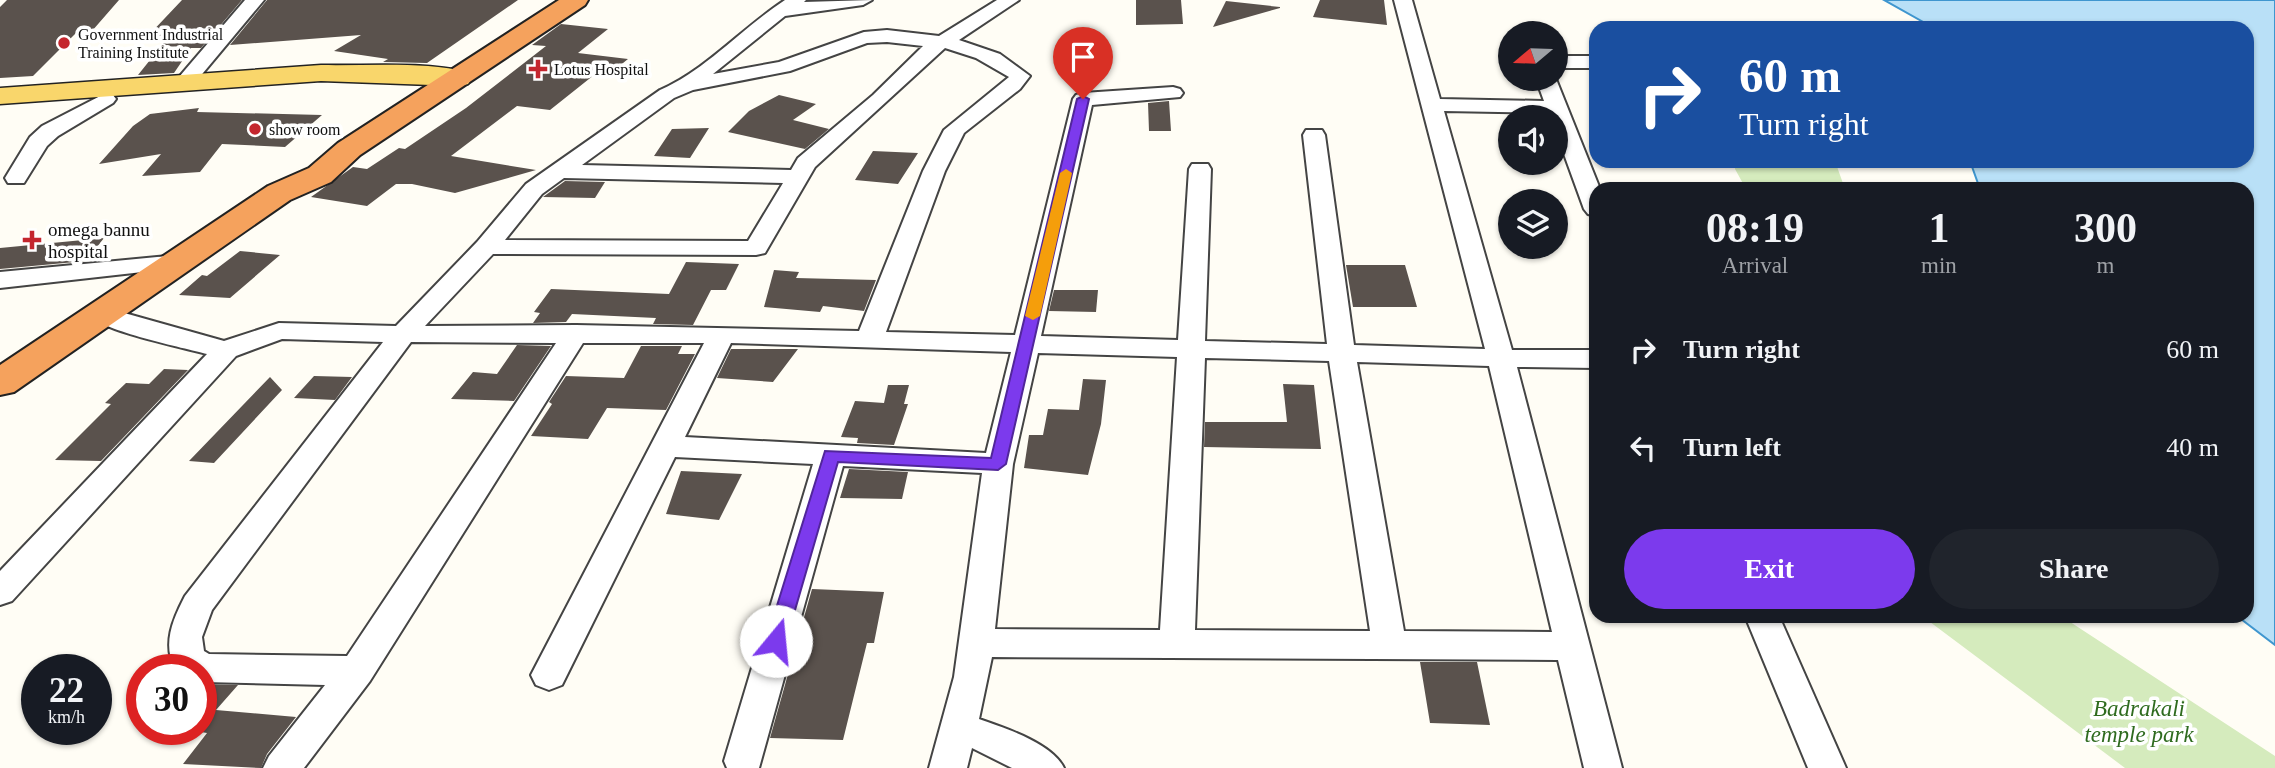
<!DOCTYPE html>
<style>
:root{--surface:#171b24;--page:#20242c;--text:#f1f3f6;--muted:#9ea1a6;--accent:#7c3aed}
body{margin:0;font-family:"Times New Roman",serif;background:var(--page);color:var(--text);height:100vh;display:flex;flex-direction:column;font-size:26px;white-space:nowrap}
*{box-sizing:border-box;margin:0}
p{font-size:23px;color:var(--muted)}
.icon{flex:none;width:38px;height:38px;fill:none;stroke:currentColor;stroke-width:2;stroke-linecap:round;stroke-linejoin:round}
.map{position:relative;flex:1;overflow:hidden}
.sheet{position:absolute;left:1589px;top:182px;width:665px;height:441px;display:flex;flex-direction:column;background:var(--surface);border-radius:21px;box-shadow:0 2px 5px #0004}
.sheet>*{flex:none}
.guide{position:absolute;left:1589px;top:21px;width:665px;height:147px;border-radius:21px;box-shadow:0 2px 5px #0004;background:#1a4fa0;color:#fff;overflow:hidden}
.needle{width:46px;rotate:251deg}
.controls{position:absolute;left:1498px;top:21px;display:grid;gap:14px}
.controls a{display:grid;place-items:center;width:70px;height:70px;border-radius:50%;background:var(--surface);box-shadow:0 2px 5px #0004;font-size:35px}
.speed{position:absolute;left:21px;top:654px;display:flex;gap:14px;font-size:35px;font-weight:700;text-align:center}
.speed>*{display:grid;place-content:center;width:91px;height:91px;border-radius:50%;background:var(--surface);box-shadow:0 2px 5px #0004;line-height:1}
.speed small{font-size:18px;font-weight:400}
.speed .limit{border:10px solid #d22;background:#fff;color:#111}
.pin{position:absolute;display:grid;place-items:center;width:60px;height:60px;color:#fff;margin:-72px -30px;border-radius:50% 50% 50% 0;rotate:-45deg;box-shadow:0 0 7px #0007}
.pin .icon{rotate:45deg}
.me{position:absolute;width:77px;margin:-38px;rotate:17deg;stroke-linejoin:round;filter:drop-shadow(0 0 5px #0008)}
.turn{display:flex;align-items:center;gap:24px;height:147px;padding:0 35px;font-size:32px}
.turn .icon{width:91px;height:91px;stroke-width:2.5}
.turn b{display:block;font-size:49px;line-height:60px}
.eta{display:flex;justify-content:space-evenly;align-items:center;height:119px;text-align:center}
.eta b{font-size:42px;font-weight:600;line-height:49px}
.button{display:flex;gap:14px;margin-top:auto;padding:14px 35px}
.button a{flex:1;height:80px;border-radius:42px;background:var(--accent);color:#fff;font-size:28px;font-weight:600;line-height:80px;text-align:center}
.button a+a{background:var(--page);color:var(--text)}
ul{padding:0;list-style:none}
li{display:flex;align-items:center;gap:21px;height:98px;padding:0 35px}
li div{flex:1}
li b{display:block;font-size:26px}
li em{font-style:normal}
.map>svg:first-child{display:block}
.green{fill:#d5ebbd}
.water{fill:#b9e0f7;stroke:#3f96cf;stroke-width:2}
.building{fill:#5a524d}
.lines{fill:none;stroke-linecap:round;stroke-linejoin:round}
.minor-casing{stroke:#444;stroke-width:4}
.major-casing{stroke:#222;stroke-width:3}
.highway-casing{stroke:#222;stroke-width:4}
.minor{fill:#fff;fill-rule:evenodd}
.major{fill:#f9d66b;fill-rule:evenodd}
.highway{fill:#f5a25d;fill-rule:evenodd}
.route{fill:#7c3aed;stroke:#51269a;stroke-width:2}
.slow{fill:#f59e0b}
.poi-dot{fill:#c4262e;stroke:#fff;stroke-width:2.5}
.labels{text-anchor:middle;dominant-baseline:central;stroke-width:7;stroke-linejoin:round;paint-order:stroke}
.far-poi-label{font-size:16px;fill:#111;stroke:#fff;text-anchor:start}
.poi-label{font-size:19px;fill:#111;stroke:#fff;text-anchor:start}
.near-park-label{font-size:23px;font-style:italic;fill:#2f6b1f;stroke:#fff}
</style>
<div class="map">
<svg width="2275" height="768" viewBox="0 0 2275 768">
<rect width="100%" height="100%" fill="#fffdf5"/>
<path class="green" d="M 1735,161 L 1835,161 L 1845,189 L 1746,189 L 1735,169 Z
M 1922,616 L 2061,616 L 2275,756 L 2275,768 L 2125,768 Z"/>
<path class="water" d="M 1884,0 L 2275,0 L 2275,645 L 2237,616 L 2247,616 L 2247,189 L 1980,189 L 1970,161 L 2247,161 L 2247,28 L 1934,28 Z"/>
<path class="building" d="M 7,0 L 119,0 L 92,31 L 77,32 L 33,76 L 0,78 L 0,7 Z
M 182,0 L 242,0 L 201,48 L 191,48 L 174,73 L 138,75 L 170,35 L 147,37 Z
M 267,0 L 518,0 L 427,63 L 383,62 L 388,59 L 334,51 L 361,35 L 230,45 Z
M 1136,0 L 1181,0 L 1183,24 L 1136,25 Z
M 1320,0 L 1384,0 L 1387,25 L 1313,17 Z
M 1226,1 L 1280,7 L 1280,8 L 1213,27 Z
M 561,24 L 608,29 L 578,53 L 628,59 L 607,76 L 594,75 L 550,110 L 517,106 L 451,156 L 536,170 L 455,193 L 412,184 L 396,184 L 367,206 L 311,197 L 353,167 L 367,169 L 399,148 L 405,149 L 466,108 L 546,46 L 532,45 Z
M 779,95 L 816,104 L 793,120 L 829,129 L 805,149 L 728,132 L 749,111 Z
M 1169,101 L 1171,131 L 1149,131 L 1148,103 Z
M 199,108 L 197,112 L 322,115 L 285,147 L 222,144 L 200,172 L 142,176 L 161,154 L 99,164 L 133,126 L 150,114 Z
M 709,128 L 690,158 L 654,156 L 672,129 Z
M 873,151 L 918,153 L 898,184 L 855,180 Z
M 565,181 L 605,182 L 595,198 L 543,197 Z
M 104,238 L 86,261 L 0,269 L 0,248 Z
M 240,251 L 280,255 L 230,298 L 179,295 L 202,275 L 207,276 Z
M 686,262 L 739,264 L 726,290 L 711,290 L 693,325 L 653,324 L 656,318 L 572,314 L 566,322 L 533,323 L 540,313 L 534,312 L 551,289 L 669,294 Z
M 1346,265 L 1405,265 L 1417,307 L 1353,307 Z
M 774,270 L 799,272 L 796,278 L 876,280 L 864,311 L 823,306 L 820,312 L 764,307 Z
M 1054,290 L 1098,290 L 1096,312 L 1049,311 Z
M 517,345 L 551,346 L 514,401 L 451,399 L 473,372 L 497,374 Z
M 641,346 L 682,346 L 678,354 L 695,354 L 666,410 L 607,408 L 588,439 L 531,436 L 552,404 L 549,402 L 566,376 L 624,378 Z
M 731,349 L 798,349 L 773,382 L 717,378 Z
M 164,369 L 188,370 L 101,461 L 55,460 L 111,404 L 105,403 L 126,383 L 149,384 Z
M 314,376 L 352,377 L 335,400 L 294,398 Z
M 270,377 L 282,390 L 214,463 L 189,461 Z
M 1083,379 L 1106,380 L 1101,424 L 1088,475 L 1024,468 L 1029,435 L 1043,435 L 1048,409 L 1079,410 Z
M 1283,384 L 1314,385 L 1321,449 L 1204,447 L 1205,422 L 1287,422 Z
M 888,385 L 909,385 L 904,404 L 908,404 L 894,445 L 857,443 L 858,438 L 841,437 L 855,401 L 884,403 Z
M 849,469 L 908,472 L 902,499 L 840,498 Z
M 681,471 L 742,474 L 719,520 L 666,514 Z
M 812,589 L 884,592 L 874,643 L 867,643 L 843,740 L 770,738 Z
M 1420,662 L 1477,662 L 1490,725 L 1430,723 Z
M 201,684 L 238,685 L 216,710 L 296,717 L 267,754 L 261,768 L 183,764 L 207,733 L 201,732 Z"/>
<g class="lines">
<defs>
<path id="minor" d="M 245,0 L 264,0 L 193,85 L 179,85 L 176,81 L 179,77 Z
M 785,0 L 806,0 L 804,2 L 872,0 L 863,5 L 785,16 L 713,74 L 779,62 L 864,32 L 887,30 L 939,36 L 997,0 L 1019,0 L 959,40 L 1000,54 L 1030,76 L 1020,89 L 964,133 L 945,171 L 886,332 L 1015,335 L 1073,99 L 1076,95 L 1083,93 L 1173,87 L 1180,89 L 1183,93 L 1180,97 L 1092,105 L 1041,336 L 1178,340 L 1189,169 L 1192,164 L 1208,164 L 1211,169 L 1205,341 L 1327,344 L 1303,135 L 1306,130 L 1322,130 L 1325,135 L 1354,345 L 1485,349 L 1394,0 L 1412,0 L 1440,99 L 1544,101 L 1536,79 L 1556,79 L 1600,189 L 1596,189 L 1596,216 L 1588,214 L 1584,209 L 1556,132 L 1556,117 L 1550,117 L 1549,113 L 1444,111 L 1512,350 L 1596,350 L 1596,368 L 1517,367 L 1622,768 L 1584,768 L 1558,660 L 992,657 L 979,719 C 1005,728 1052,743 1064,768 L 1012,768 L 972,748 L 967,768 L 929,768 L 954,677 L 982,473 L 843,466 L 759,768 L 727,768 L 724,761 L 813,464 L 675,457 L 562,685 L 549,690 L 536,685 L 531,675 L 704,343 L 583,343 L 370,681 L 304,768 L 263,768 L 269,756 L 325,685 L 204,682 L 201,681 L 201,670 L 175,669 C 162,644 173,619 185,596 L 383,342 L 282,339 L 236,356 L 12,601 L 0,605 L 0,571 L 207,354 C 185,348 101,331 90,315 L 94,309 L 103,307 L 224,341 L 279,323 L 396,326 L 477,242 L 526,184 L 660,90 C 706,70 742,28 785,0 ZM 887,42 L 923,46 L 873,95 L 798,158 L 791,170 L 582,165 L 674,98 L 693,90 L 790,71 L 867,43 ZM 945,48 L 976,58 L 1009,77 L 944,130 L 923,171 L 859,331 L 576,325 L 425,326 L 493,254 L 756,255 L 765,253 L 815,167 ZM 564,178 L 783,183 L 748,241 L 505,240 L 542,194 ZM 411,342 L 556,343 L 347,656 L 209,654 L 204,651 L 202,637 L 212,610 ZM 731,343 L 1011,352 L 986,453 L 685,437 ZM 1038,353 L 1177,357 L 1160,630 L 995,629 L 1013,464 ZM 1205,358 L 1329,361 L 1370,631 L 1195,630 ZM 1357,362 L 1489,366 L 1552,632 L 1404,631 Z
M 1556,56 L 1596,56 L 1596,68 L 1556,68 Z
M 106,93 L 113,95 L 116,99 L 113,103 L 58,136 L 47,146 L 24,183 L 8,183 L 5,178 L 30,137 L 42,126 Z
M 178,255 L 187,257 L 190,262 L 187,267 L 0,288 L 0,272 Z
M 1745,616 L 1779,616 L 1846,768 L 1808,768 Z"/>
<path id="major" d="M 321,65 C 369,66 422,61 468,72 L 472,78 L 468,84 L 459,86 L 321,81 L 0,104 L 0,88 Z"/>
<path id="highway" d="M 559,0 L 588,0 L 585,5 L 360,155 L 331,182 L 290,200 L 14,392 L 0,395 L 0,365 L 268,186 L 309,168 L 338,143 Z"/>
</defs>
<use href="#minor" class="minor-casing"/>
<use href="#major" class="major-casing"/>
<use href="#highway" class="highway-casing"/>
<use href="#minor" class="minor"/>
<use href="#major" class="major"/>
<use href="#highway" class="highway"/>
</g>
<path class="route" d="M 1083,96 L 1089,99 L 1006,464 L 998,470 L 838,462 L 786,641 L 783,646 L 776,649 L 769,646 L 766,641 L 825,451 L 991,458 L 1077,99 Z"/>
<path class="slow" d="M 1066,169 L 1072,173 L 1040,316 L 1033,320 L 1025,316 L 1060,173 Z"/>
<g class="poi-dot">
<circle cx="64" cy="43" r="7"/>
<path d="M534.5 58.5h7v7h7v7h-7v7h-7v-7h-7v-7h7z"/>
<circle cx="255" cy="129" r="7"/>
<path d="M28.5 229.5h7v7h7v7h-7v7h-7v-7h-7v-7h7z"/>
</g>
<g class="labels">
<g class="far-poi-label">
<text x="78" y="34">Government Industrial<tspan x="78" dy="18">Training Institute</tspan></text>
<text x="554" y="69">Lotus Hospital</text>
<text x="269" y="129">show room</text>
</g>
<g class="poi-label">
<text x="48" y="229">omega bannu<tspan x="48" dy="22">hospital</tspan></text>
</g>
<g class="near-park-label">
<text x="2139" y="708">Badrakali<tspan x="2139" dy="26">temple park</tspan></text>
</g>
</g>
</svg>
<div class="controls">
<a><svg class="needle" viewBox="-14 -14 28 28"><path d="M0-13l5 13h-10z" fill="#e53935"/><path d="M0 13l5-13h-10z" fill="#9ea1a6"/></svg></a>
<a><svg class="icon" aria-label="sound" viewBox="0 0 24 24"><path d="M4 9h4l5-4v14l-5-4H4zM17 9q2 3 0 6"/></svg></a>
<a><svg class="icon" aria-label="layers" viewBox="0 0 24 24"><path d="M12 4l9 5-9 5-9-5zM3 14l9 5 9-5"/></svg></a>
</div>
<div class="speed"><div>22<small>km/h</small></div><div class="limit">30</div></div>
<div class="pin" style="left:1083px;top:99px;background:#d93025"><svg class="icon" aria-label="arrive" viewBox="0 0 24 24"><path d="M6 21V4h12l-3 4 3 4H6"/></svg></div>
<svg class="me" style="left:776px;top:641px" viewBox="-20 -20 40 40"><circle r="19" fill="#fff"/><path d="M0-13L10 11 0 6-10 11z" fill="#7c3aed"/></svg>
<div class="guide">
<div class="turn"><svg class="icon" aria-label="right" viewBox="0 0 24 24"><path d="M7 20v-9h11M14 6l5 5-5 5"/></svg><div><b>60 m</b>Turn right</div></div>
</div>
<section class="sheet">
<div class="eta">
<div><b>08:19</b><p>Arrival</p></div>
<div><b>1</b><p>min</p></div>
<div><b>300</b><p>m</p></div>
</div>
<ul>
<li><svg class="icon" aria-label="right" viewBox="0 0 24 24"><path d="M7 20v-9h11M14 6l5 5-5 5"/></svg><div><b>Turn right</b></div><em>60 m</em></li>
<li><svg class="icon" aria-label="left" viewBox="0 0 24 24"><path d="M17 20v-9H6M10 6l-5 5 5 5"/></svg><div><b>Turn left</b></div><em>40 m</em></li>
</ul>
<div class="button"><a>Exit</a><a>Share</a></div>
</section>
</div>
